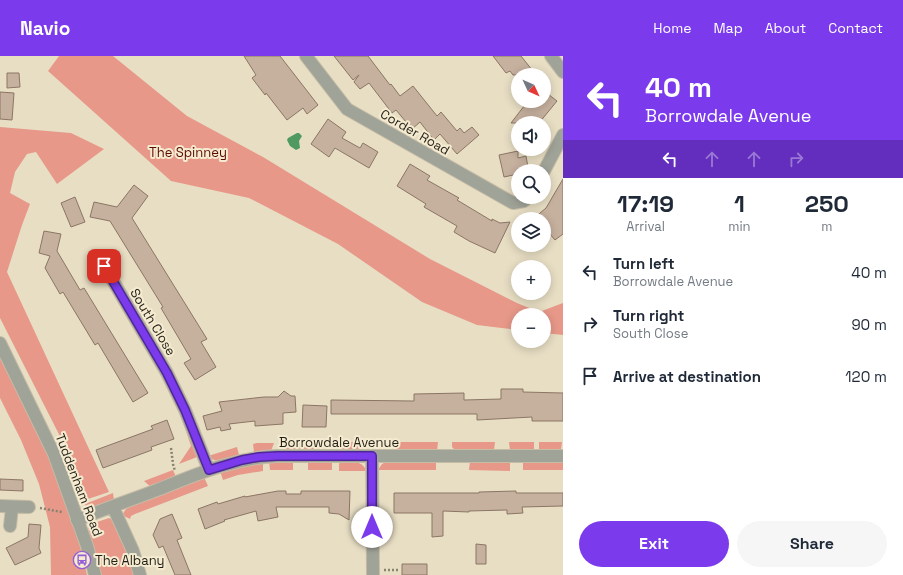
<!DOCTYPE html>
<meta charset="utf-8">
<style>
:root{--surface:#fff;--page:#f6f6f7;--text:#1f2937;--muted:#747a83;--accent:#7c3aed}
body{margin:0;font-family:"Space Grotesk",sans-serif;background:var(--page);color:var(--text);height:100vh;display:flex;flex-direction:column;font-size:15px;white-space:nowrap}
*{box-sizing:border-box;margin:0}
p{font-size:13px;color:var(--muted)}
.icon{flex:none;width:22px;height:22px;fill:none;stroke:currentColor;stroke-width:2;stroke-linecap:round;stroke-linejoin:round}
.map{position:relative;flex:1;overflow:hidden}
.side{display:flex;flex-direction:column;background:var(--surface);width:340px}
.side>*{flex:none}
.hud{background:#7c3aed;color:#fff;overflow:hidden}
.needle{width:26px;rotate:134deg}
.fabs{position:absolute;left:511px;top:12px;display:grid;gap:8px}
.fabs a{display:grid;place-items:center;width:40px;height:40px;border-radius:50%;background:var(--surface);box-shadow:0 2px 10px #0003;font-size:20px}
.pin{position:absolute;display:grid;place-items:center;width:34px;height:34px;color:#fff;margin:-17px;border-radius:8px;box-shadow:0 2px 6px #0006}
.me{position:absolute;width:44px;margin:-22px;rotate:0deg;stroke-linejoin:round;filter:drop-shadow(0 0 3px #0008)}
.turn{display:flex;align-items:center;gap:14px;height:84px;padding:0 16px;font-size:18px}
.turn .icon{width:52px;height:52px;stroke-width:2.5}
.turn b{display:block;font-size:28px;line-height:34px}
.lanes{display:flex;align-items:center;height:38px;padding:0 16px;background:#0003;justify-content:center;gap:20px;direction:ltr}
.lanes .off{opacity:.35}
.eta{display:flex;justify-content:space-evenly;align-items:center;height:68px;text-align:center}
.eta b{font-size:24px;font-weight:700;line-height:28px}
.primary-button{display:flex;gap:8px;margin-top:auto;padding:8px 16px}
.primary-button a{flex:1;height:46px;border-radius:24px;background:var(--accent);color:#fff;font-size:16px;font-weight:700;line-height:46px;text-align:center}
.primary-button a+a{background:var(--page);color:var(--text)}
ul{padding:0;list-style:none}
li{display:flex;align-items:center;gap:12px;height:52px;padding:0 16px}
li div{flex:1}
li b{display:block;font-size:15px}
li em{font-style:normal}
header{display:flex;align-items:center;gap:24px;box-sizing:border-box;height:56px;padding:0 20px;background:var(--accent);color:#fff}
header strong{font-size:19px}
nav{display:flex;gap:22px;margin-inline-start:auto;font-size:14px}
main{display:flex;flex:1;min-height:0}
.map>svg:first-child{display:block}
.green{fill:#e79889}
.water{fill:#509960}
.building{fill:#c6b09e;stroke:#8b7665}
.lines{fill:none;stroke-linecap:round;stroke-linejoin:round}
.minor-casing{stroke:#c5bca5;stroke-width:14}
.tertiary-casing{stroke:#c5bca5;stroke-width:14}
.path{stroke:#898270;stroke-width:2.5;stroke-dasharray:2 2;stroke-linecap:butt}
.minor{stroke:#a0a398;stroke-width:12}
.tertiary{stroke:#a0a398;stroke-width:12}
.route-casing{stroke:#51269a;stroke-width:10}
.route{stroke:#7c3aed;stroke-width:7}
.labels{text-anchor:middle;dominant-baseline:central;stroke-width:4;stroke-linejoin:round;paint-order:stroke}
.street-label{font-size:13px;fill:#231f16;stroke:#f5ebd1}
.park-label{font-size:13px;fill:#5b0b02;stroke:#f5ebd1}
.poi-label{font-size:13px;fill:#231f16;stroke:#f5ebd1;text-anchor:start}
</style>
<header>
<strong>Navio</strong>
<nav><a>Home</a><a>Map</a><a>About</a><a>Contact</a></nav>
</header>
<main>
<div class="map">
<svg width="563" height="519" viewBox="0 0 563 519">
<rect width="100%" height="100%" fill="#e8dec4"/>
<path class="green" d="M 59,0 L 113,0 L 187,60 L 263,101 L 430,203 L 517,247 L 539,256 L 563,247 L 563,279 L 544,277 L 544,259 L 518,259 L 518,274 L 477,269 L 422,246 L 338,188 L 249,142 L 171,125 L 48,15 Z
M 0,71 L 71,77 L 104,93 L 57,128 L 36,96 L 27,98 L 15,116 L 10,137 L 30,148 L 22,169 L 7,216 L 109,436 L 82,445 L 70,400 L 0,262 Z
M 0,289 L 46,388 L 80,490 L 87,519 L 51,519 L 50,471 L 39,428 L 21,384 L 0,342 Z
M 167,325 L 174,341 L 197,401 L 179,408 L 191,390 L 182,363 L 165,327 Z
M 279,386 L 323,386 L 322,393 L 321,395 L 281,395 Z
M 340,386 L 363,386 L 361,395 L 341,395 Z
M 395,386 L 438,386 L 437,395 L 397,394 L 395,392 Z
M 452,386 L 495,386 L 494,394 L 492,395 L 455,394 L 452,391 Z
M 509,386 L 534,386 L 534,393 L 532,395 L 510,395 Z
M 539,386 L 562,386 L 561,393 L 559,395 L 541,395 L 539,393 Z
M 257,387 L 274,387 L 271,395 L 254,396 L 253,388 Z
M 237,391 L 239,399 C 229,402 216,409 208,400 Z
M 436,404 L 436,414 L 378,414 L 382,408 L 388,405 Z
M 263,405 L 263,415 L 238,419 L 223,424 L 220,415 Z
M 269,405 L 293,405 L 293,414 L 270,414 Z
M 330,405 L 332,407 L 332,414 L 308,414 L 308,406 Z
M 470,405 L 510,405 L 510,415 L 469,414 Z
M 523,405 L 563,405 L 563,414 L 523,414 Z
M 340,406 C 353,406 360,403 367,415 L 339,415 L 339,408 Z
M 173,414 L 176,421 L 152,432 L 144,425 Z
M 204,421 L 208,430 L 135,458 L 131,460 L 130,463 L 122,459 L 126,453 L 131,450 Z
M 113,437 L 114,444 L 88,455 L 85,448 Z
M 109,462 L 117,466 L 136,519 L 101,519 L 90,480 L 88,469 Z"/>
<path class="water" d="M 297,77 L 299,77 L 302,80 L 299,85 L 300,92 L 296,94 L 290,90 L 287,84 L 288,82 Z"/>
<path class="building" d="M 244,0 L 280,0 L 318,49 L 307,58 L 303,52 L 287,64 L 266,37 L 265,39 L 252,22 L 256,19 Z
M 334,0 L 368,0 L 390,29 L 391,28 L 400,40 L 413,30 L 437,60 L 441,56 L 457,75 L 460,72 L 464,77 L 472,71 L 479,79 L 457,98 L 440,78 L 434,84 L 420,66 L 412,73 L 396,54 L 392,57 L 369,27 L 360,33 L 354,26 L 359,19 L 353,24 Z
M 493,0 L 521,0 L 536,19 L 513,19 L 510,15 L 506,17 Z
M 7,17 L 19,17 L 20,31 L 7,32 Z
M 544,35 L 557,45 L 539,67 L 511,67 L 528,45 L 544,45 Z
M 0,36 L 14,37 L 12,64 L 0,63 Z
M 328,63 L 346,76 L 342,82 L 360,92 L 363,87 L 378,96 L 369,112 L 335,92 L 329,101 L 311,88 Z
M 518,95 L 518,102 L 526,100 L 528,111 L 522,112 L 522,115 L 518,115 L 518,118 L 504,121 L 499,99 Z
M 410,108 L 430,120 L 427,124 L 459,142 L 457,144 L 492,165 L 492,163 L 500,167 L 510,166 L 495,197 L 469,185 L 454,176 L 457,170 L 424,151 L 426,148 L 397,130 Z
M 563,123 L 563,178 L 555,184 L 549,177 L 544,181 L 544,163 L 533,163 L 546,152 Z
M 134,129 L 148,140 L 132,162 L 207,283 L 201,286 L 216,311 L 195,324 L 184,307 L 191,303 L 161,252 L 163,251 L 110,165 L 90,161 L 94,146 L 117,151 Z
M 75,141 L 85,166 L 71,171 L 61,147 Z
M 44,175 L 61,178 L 57,195 L 80,234 L 84,232 L 148,337 L 133,346 L 98,287 L 95,289 L 63,236 L 60,238 L 45,212 L 50,200 L 39,197 Z
M 501,333 L 523,333 L 523,336 L 563,337 L 563,365 L 532,365 L 532,361 L 477,364 L 477,358 L 331,358 L 331,344 L 414,345 L 414,338 L 464,337 L 464,344 L 501,343 Z
M 284,335 L 291,340 L 295,340 L 296,356 L 283,357 L 283,368 L 255,370 L 255,365 L 229,368 L 231,373 L 221,375 L 220,371 L 207,374 L 203,360 L 222,355 L 219,346 L 264,341 L 278,341 Z
M 303,349 L 327,350 L 326,371 L 302,371 Z
M 167,364 L 174,383 L 151,391 L 152,394 L 103,412 L 96,394 L 153,373 L 151,370 Z
M 0,423 L 23,424 L 23,435 L 0,434 Z
M 278,435 L 286,435 L 286,438 L 301,438 L 301,435 L 350,435 L 349,464 L 339,458 L 329,457 L 329,451 L 276,451 L 278,461 L 258,465 L 256,455 L 224,464 L 225,465 L 205,473 L 198,453 L 217,446 L 218,448 L 245,440 L 245,441 Z
M 516,435 L 516,437 L 563,437 L 563,450 L 522,451 L 523,457 L 507,458 L 507,454 L 469,455 L 469,456 L 443,455 L 443,480 L 432,481 L 432,457 L 394,457 L 394,437 L 479,437 L 479,436 Z
M 172,458 L 182,482 L 177,484 L 191,519 L 175,519 L 163,490 L 159,492 L 153,479 L 160,463 Z
M 29,468 L 41,469 L 39,492 L 41,497 L 15,509 L 6,492 L 28,481 Z
M 476,488 L 486,489 L 486,508 L 476,508 Z
M 402,508 L 427,508 L 427,519 L 402,519 Z"/>
<g class="lines">
<defs>
<path id="minor" d="M 306,0 L 347,53 L 513,147 L 524,145 L 528,141
M 551,0 L 563,16
M 544,115 L 563,79
M 99,201 L 167,317 L 185,354 L 209,414
M 372,400 L 373,519
M 0,450 L 29,451
M 113,451 L 133,495 L 140,519
M 77,464 C 104,453 131,444 157,434 C 197,418 233,402 277,400 L 563,400
M 10,470 L 12,451"/>
<path id="tertiary" d="M 0,287 L 54,398 L 87,490 L 95,519"/>
</defs>
<use href="#minor" class="minor-casing"/>
<use href="#tertiary" class="tertiary-casing"/>
<path class="path" d="M 171,392 L 173,408 L 175,415
M 40,452 L 62,456
M 384,514 L 399,514"/>
<use href="#minor" class="minor"/>
<use href="#tertiary" class="tertiary"/>
</g>
<g class="lines">
<defs>
<path id="route" d="M 104,210 L 167,317 L 185,354 L 209,414 L 242,404 L 259,401 L 277,400 L 372,400 L 372,471"/>
</defs>
<use href="#route" class="route-casing"/>
<use href="#route" class="route"/>
</g>
<defs>
<symbol id="bus-ring" viewBox="-11 -11 22 22"><circle r="9.5" fill="#f5ebd1" stroke="#955dd5" stroke-width="1.5"/><path d="M-5-6H5V4H4V6H2V4H-2V6H-4V4H-5ZM-3.5-4V0h7V-4ZM-3.5 1.2v1.5H-2V1.2ZM2 1.2v1.5H3.5V1.2Z" fill="#955dd5"/></symbol>
</defs>
<g fill-rule="evenodd">
<use href="#bus-ring" x="72" y="494" width="20" height="20"/>
</g>
<g class="labels">
<g class="street-label">
<text transform="translate(415 76) rotate(30)">Corder Road</text>
<text transform="translate(153 266) rotate(59)">South Close</text>
<text x="339" y="386">Borrowdale Avenue</text>
<text transform="translate(79 429) rotate(69)">Tuddenham Road</text>
</g>
<g class="park-label">
<text x="188" y="96">The Spinney</text>
</g>
<g class="poi-label">
<text x="95" y="504">The Albany</text>
</g>
</g>
</svg>
<div class="fabs">
<a><svg class="needle" viewBox="-14 -14 28 28"><path d="M0-13l5 13h-10z" fill="#e53935"/><path d="M0 13l5-13h-10z" fill="#747a83"/></svg></a>
<a><svg class="icon" aria-label="sound" viewBox="0 0 24 24"><path d="M4 9h4l5-4v14l-5-4H4zM17 9q2 3 0 6"/></svg></a>
<a><svg class="icon" aria-label="search" viewBox="0 0 24 24"><circle cx="10" cy="10" r="6"/><path d="M15 15l6 6"/></svg></a>
<a><svg class="icon" aria-label="layers" viewBox="0 0 24 24"><path d="M12 4l9 5-9 5-9-5zM3 14l9 5 9-5"/></svg></a>
<a>+</a>
<a>−</a>
</div>
<div class="pin" style="left:104px;top:210px;background:#d93025"><svg class="icon" aria-label="arrive" viewBox="0 0 24 24"><path d="M6 21V4h12l-3 4 3 4H6"/></svg></div>
<svg class="me" style="left:372px;top:471px" viewBox="-20 -20 40 40"><circle r="19" fill="#fff"/><path d="M0-13L10 11 0 6-10 11z" fill="#7c3aed"/></svg>
</div>
<section class="side">
<div class="hud">
<div class="turn"><svg class="icon" aria-label="left" viewBox="0 0 24 24"><path d="M17 20v-9H6M10 6l-5 5 5 5"/></svg><div><b>40 m</b>Borrowdale Avenue</div></div>
<div class="lanes"><svg class="icon" aria-label="left" viewBox="0 0 24 24"><path d="M17 20v-9H6M10 6l-5 5 5 5"/></svg><svg class="icon off" aria-label="ahead" viewBox="0 0 24 24"><path d="M12 20V5M6 11l6-6 6 6"/></svg><svg class="icon off" aria-label="ahead" viewBox="0 0 24 24"><path d="M12 20V5M6 11l6-6 6 6"/></svg><svg class="icon off" aria-label="right" viewBox="0 0 24 24"><path d="M7 20v-9h11M14 6l5 5-5 5"/></svg></div>
</div>
<div class="eta">
<div><b>17:19</b><p>Arrival</p></div>
<div><b>1</b><p>min</p></div>
<div><b>250</b><p>m</p></div>
</div>
<ul>
<li><svg class="icon" aria-label="left" viewBox="0 0 24 24"><path d="M17 20v-9H6M10 6l-5 5 5 5"/></svg><div><b>Turn left</b><p>Borrowdale Avenue</p></div><em>40 m</em></li>
<li><svg class="icon" aria-label="right" viewBox="0 0 24 24"><path d="M7 20v-9h11M14 6l5 5-5 5"/></svg><div><b>Turn right</b><p>South Close</p></div><em>90 m</em></li>
<li><svg class="icon" aria-label="arrive" viewBox="0 0 24 24"><path d="M6 21V4h12l-3 4 3 4H6"/></svg><div><b>Arrive at destination</b></div><em>120 m</em></li>
</ul>
<div class="primary-button"><a>Exit</a><a>Share</a></div>
</section>
</main>
